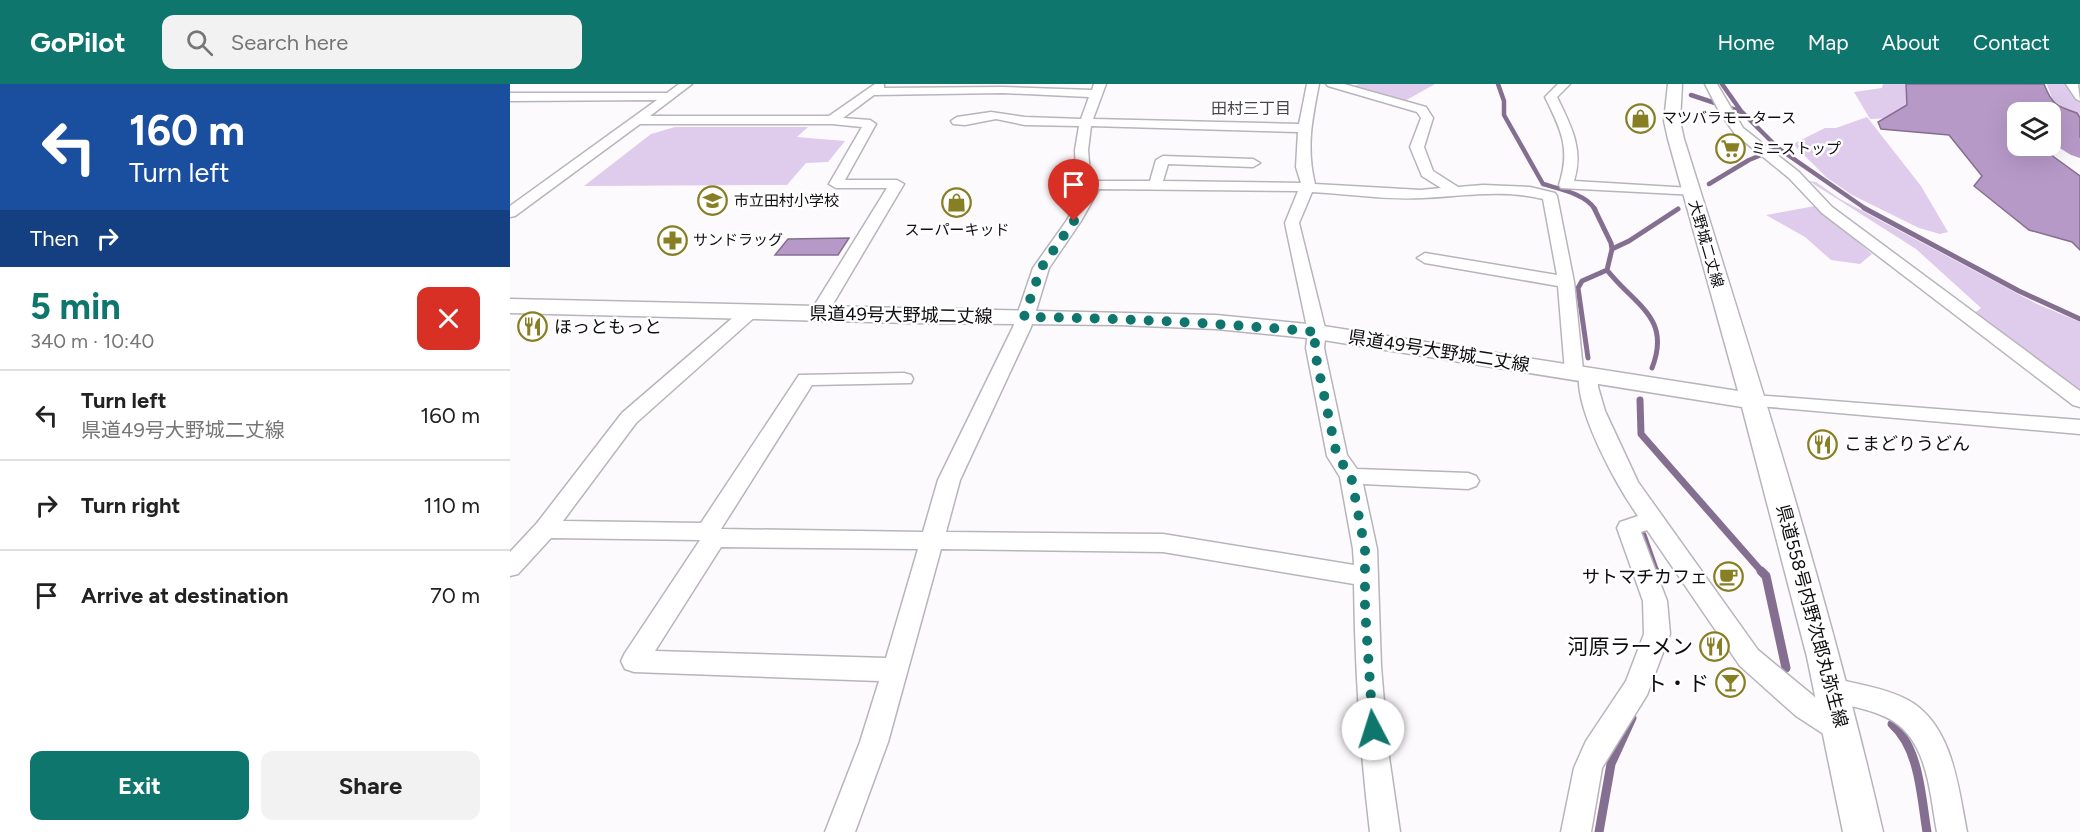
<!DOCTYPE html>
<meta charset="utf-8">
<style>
:root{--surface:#fff;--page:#f2f2f2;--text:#222;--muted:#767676;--line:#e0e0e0;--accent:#0f766e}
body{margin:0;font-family:Figtree,"Noto Sans JP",sans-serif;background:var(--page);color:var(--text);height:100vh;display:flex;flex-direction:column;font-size:22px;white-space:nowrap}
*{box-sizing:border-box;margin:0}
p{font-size:20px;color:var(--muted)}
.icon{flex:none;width:33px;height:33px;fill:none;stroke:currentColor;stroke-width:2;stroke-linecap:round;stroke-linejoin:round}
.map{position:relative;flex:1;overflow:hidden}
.drawer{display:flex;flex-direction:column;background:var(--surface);width:510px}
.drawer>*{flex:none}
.guide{background:#1a4fa0;color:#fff;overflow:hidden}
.buttons{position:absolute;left:1497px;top:18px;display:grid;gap:12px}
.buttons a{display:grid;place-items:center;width:54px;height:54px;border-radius:12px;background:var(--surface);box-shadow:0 6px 24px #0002;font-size:30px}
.pin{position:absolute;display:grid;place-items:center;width:51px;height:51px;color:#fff;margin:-62px -26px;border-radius:50% 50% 50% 0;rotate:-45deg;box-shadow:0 0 6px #0007}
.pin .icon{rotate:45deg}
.me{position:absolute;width:66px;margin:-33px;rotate:355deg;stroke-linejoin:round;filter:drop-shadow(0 0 4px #0008)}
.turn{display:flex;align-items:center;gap:21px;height:126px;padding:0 30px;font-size:27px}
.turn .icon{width:78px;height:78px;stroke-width:2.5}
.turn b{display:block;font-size:42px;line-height:51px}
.then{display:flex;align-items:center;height:57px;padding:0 30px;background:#0003;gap:12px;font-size:22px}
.round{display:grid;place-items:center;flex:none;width:63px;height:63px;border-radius:12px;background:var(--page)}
.headline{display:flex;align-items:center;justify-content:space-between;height:102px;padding:0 30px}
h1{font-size:36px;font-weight:700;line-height:45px;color:var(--accent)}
.cta{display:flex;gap:12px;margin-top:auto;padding:12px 30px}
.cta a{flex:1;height:69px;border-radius:12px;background:var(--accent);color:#fff;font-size:24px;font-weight:700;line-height:69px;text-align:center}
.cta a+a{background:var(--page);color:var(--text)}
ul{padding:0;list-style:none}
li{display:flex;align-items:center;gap:18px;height:90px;padding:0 30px;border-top:2px solid var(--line)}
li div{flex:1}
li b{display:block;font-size:22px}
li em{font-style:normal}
header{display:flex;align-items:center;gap:36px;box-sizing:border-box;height:84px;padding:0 30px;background:var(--accent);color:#fff}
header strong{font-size:28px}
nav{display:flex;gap:33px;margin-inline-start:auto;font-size:21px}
.search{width:420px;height:54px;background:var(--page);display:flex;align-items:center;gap:15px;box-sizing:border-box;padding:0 21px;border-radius:12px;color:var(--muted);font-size:22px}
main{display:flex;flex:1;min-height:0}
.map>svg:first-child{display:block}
.green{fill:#dfcbeb}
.water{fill:#b799c8;stroke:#856f91;stroke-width:1.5}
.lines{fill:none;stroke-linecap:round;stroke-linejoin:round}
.stream-far3{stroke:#856f91;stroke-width:4.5}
.stream-far2{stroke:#856f91;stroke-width:5}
.stream-far1{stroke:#856f91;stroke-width:7}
.stream{stroke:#856f91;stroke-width:9}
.river{fill:#b799c8;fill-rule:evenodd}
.minor-casing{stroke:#b8b4bb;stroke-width:3}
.major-casing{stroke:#b8b4bb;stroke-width:3}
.minor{fill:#fff;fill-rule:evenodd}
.major{fill:#fff;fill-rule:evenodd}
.route{stroke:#0f766e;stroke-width:10;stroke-dasharray:0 18}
.labels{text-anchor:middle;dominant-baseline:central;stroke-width:5;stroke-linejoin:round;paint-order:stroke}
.far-poi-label{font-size:15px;fill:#0f0d10;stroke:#fff;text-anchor:start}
.far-street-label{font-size:15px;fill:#0f0d10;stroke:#fff}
.far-neighbourhood-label{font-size:16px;fill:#48454b;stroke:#fff}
.street-label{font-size:18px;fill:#0f0d10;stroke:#fff}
.poi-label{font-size:18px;fill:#0f0d10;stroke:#fff;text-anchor:start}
.near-poi-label{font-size:21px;fill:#0f0d10;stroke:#fff;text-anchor:end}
</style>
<header>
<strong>GoPilot</strong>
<div class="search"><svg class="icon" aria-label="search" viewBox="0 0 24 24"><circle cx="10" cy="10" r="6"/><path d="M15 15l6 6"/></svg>Search here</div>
<nav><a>Home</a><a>Map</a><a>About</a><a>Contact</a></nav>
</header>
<main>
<section class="drawer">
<div class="guide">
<div class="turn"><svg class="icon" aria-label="left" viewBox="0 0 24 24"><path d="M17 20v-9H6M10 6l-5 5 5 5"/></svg><div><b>160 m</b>Turn left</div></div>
<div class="then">Then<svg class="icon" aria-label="right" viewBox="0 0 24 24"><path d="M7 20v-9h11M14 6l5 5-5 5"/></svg></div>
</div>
<div class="headline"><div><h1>5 min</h1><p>340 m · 10:40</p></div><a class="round" style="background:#d93025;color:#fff"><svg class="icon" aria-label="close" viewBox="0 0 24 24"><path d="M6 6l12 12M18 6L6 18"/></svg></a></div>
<ul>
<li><svg class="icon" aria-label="left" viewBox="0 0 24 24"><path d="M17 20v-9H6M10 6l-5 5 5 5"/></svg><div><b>Turn left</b><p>県道49号大野城二丈線</p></div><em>160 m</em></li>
<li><svg class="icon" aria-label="right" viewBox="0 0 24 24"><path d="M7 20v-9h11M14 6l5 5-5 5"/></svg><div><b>Turn right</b></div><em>110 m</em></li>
<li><svg class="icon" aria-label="arrive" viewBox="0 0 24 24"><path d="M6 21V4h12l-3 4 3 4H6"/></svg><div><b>Arrive at destination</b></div><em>70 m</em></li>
</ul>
<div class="cta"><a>Exit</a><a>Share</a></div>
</section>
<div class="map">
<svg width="1570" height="748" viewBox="0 0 1570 748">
<rect width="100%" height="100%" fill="#fdfafe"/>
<path class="green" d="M 849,0 L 925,0 L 893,18 L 842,3 Z
M 1373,0 L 1401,0 L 1402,23 L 1381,34 L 1360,35 L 1344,8 L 1372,4 Z
M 1537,0 L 1560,0 L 1564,12 L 1570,18 L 1570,38 L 1561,27 L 1543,17 Z
M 1357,33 L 1411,102 L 1438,148 L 1430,150 L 1409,144 L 1342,111 L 1316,93 L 1283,60 L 1315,44 L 1326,44 Z
M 165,43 L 298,43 L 287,53 L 335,57 L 318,78 L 296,79 L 277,101 L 74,102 L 141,50 Z
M 1299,97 L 1306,98 L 1330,115 L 1527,220 L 1570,238 L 1570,309 L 1462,231 L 1471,224 L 1406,165 Z
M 1305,122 L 1362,170 L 1350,180 L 1321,176 L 1295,153 L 1256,131 Z"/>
<path class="water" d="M 1396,0 L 1534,0 C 1542,21 1547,22 1567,29 L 1570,34 L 1570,62 L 1541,59 L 1540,28 L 1508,28 L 1508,62 L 1534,62 L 1544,73 L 1570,92 L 1570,166 L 1562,158 L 1519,146 L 1464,102 L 1472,92 L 1439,51 L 1371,45 L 1368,38 L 1397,21 Z
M 339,154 L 328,171 L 265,171 L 278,155 Z"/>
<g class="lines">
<path class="stream-far3" d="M 988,0 L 994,17 L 994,31 L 1033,100 C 1050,105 1075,110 1085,125
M 1212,0 L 1231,27
M 1181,11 L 1232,28 L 1268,64 L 1356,125
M 1199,100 L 1239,76 L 1268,64"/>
<path class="stream-far2" d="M 1084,124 L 1101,159 L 1102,165 L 1097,186 C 1124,221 1162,233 1142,284
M 1354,124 L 1509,207 L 1570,235
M 1102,165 L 1119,157 L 1168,125
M 1078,274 L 1068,204 L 1072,197 L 1097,186"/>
<path class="stream-far1" d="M 1130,316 L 1131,350 L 1252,488
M 1133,451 L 1146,488"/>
<path class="stream" d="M 1145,487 L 1146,489
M 1251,487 L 1256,492 L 1276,584
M 1382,640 C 1410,665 1411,713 1417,748
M 1089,748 L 1101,680 L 1122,634"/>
<path class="river" d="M 1540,41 L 1570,54 L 1570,74 L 1561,71 L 1540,58 Z"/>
<defs>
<path id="minor" d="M 169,0 L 182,0 L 140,32 L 319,32 L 365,0 L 374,0 L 374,4 L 493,3 L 582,6 L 584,0 L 596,0 L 583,35 L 789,40 L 797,0 L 809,0 C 802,36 796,64 805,100 L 911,106 L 931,104 L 912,92 L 900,63 L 911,34 L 907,28 L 818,2 L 816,0 L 834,0 L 916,23 L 923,34 L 914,63 L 923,87 L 948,103 L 973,101 L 1020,103 L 1045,109 L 1047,112 L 1064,198 L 1073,286 L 1086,286 L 1088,290 L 1088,303 L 1095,327 L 1128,398 L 1248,566 L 1306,614 L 1343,638 L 1347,647 L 1343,656 L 1333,660 L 1323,656 L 1286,632 L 1230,582 L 1137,446 L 1131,448 L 1157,517 L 1160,550 L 1137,611 L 1092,684 L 1081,748 L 1051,748 L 1064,684 L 1076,657 L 1116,597 L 1134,550 L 1133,517 L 1107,444 L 1110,438 L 1128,432 C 1107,402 1066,328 1069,292 L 1057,292 L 1055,288 L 1048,202 L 915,179 L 907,174 L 915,169 L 1047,191 L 1033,115 C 994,105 953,112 913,114 C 876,116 838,110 802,108 L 789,139 L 816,248 L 814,264 L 837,371 L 847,385 L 958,389 L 966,392 L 969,397 L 966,402 L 958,405 L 853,400 L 867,465 L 871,582 L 878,666 L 890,748 L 860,748 C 850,665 845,583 844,500 L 653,468 L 431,465 L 378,658 L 345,748 L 315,748 L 350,658 L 369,597 L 124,588 L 115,585 L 111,577 L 115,569 L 190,456 L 41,454 L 8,490 L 0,492 L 0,468 L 27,439 L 112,329 L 234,224 L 246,224 L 249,228 L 246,232 L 126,339 L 53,437 L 191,439 L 289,291 L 394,289 L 401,291 L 403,295 L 401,299 L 302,301 L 211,445 L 413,448 L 428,396 L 503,243 L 523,184 L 557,136 L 577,102 L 566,92 L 565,66 L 569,42 L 515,41 L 486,35 L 455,41 L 443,40 L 441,37 L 447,33 L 481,28 L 515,33 L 571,35 L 579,13 L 493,9 L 364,11 L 333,34 L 360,36 L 366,40 L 335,96 L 387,96 L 394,100 L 317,230 L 314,234 L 302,234 L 299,230 L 377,104 L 326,104 L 319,100 L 352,43 L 322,40 L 130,40 L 5,132 L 0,133 L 0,122 L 147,16 L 0,17 L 0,9 L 157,9 ZM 581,42 L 788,48 L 786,83 L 791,99 L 653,97 L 658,80 L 743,83 L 750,79 L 743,75 L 653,72 L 646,76 L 640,97 L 587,97 L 580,91 L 578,66 ZM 589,105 L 788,107 L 775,139 L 798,248 L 796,264 L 817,372 L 830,393 L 843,465 L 844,481 L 653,450 L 436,448 L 450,396 L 521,243 L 539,184 L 571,137 ZM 211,463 L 408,465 L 376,574 L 145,567 Z
M 1048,0 L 1060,0 L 1047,13 C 1061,42 1074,65 1064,97 L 1181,104 L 1186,105 L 1188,108 L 1186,111 L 1051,104 L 1049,101 C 1061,64 1051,46 1035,13 Z
M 1195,0 L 1207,0 L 1233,44 L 1289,88 L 1322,123 L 1570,307 L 1570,323 L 1563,321 L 1312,129 L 1279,94 L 1225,50 L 1210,29 Z
M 1556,0 L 1568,0 L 1570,17 L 1566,15 Z
M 1244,311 L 1570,336 L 1570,350 L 1237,321 L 1234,317 L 1237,313 Z
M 1322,594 C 1347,600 1375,604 1398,616 C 1443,641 1448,703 1457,748 L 1427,748 C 1419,706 1418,649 1371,631 C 1352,623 1332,621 1312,614 L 1309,606 L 1312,598 Z"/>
<path id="major" d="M 1158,0 L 1172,0 L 1170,37 L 1174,55 C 1246,285 1319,513 1373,748 L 1333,748 L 1297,573 L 1232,323 L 807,255 L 706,245 L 609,241 L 400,239 L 0,229 L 0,215 L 706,231 L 807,241 L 1228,307 L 1158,55 L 1154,37 Z"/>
</defs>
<use href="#minor" class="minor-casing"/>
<use href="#major" class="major-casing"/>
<use href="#minor" class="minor"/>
<use href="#major" class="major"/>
</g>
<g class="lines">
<path class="route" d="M 564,137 L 531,184 L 514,233 C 613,234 709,239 807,248 L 804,264 L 827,372 L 841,392 L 855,465 L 855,524 L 863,645"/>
</g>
<defs>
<symbol id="shop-ring" viewBox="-11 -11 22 22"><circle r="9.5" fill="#fff" stroke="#887e24" stroke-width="1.5"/><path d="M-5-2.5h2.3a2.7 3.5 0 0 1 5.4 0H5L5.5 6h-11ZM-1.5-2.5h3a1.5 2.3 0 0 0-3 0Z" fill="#887e24"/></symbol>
<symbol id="supermarket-ring" viewBox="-11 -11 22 22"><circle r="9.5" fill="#fff" stroke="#887e24" stroke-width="1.5"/><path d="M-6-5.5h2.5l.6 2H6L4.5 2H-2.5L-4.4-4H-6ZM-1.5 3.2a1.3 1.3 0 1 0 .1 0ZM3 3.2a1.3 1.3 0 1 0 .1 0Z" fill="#887e24"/></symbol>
<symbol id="school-ring" viewBox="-11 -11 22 22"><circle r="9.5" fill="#fff" stroke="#887e24" stroke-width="1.5"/><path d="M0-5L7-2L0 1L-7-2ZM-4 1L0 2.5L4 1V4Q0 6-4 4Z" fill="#887e24"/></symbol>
<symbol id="pharmacy-ring" viewBox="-11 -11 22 22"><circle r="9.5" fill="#fff" stroke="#887e24" stroke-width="1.5"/><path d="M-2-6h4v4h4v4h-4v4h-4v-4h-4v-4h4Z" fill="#887e24"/></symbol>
<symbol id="restaurant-ring" viewBox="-11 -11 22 22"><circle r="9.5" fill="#fff" stroke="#887e24" stroke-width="1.5"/><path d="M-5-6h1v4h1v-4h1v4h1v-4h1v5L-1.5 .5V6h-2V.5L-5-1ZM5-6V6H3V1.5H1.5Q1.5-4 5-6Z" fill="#887e24"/></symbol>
<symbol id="cafe-ring" viewBox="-11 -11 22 22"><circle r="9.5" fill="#fff" stroke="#887e24" stroke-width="1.5"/><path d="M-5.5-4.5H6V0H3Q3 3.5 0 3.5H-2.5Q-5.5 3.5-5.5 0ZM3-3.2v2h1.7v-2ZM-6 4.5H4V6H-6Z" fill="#887e24"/></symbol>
<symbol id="bar-ring" viewBox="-11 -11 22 22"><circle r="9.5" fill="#fff" stroke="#887e24" stroke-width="1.5"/><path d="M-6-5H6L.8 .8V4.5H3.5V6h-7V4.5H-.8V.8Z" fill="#887e24"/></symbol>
</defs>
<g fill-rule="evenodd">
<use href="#shop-ring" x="1114" y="18" width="33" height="33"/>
<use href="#supermarket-ring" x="1204" y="48" width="33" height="33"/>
<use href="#school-ring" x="186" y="100" width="33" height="33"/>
<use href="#shop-ring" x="430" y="102" width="33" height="33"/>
<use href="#pharmacy-ring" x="146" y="140" width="33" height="33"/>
<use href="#restaurant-ring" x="6" y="226" width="33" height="33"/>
<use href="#restaurant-ring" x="1296" y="344" width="33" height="33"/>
<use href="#cafe-ring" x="1202" y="476" width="33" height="33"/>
<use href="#restaurant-ring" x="1188" y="546" width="33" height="33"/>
<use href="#bar-ring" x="1204" y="582" width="33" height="33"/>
</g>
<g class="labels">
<g class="far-poi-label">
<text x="1152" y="34">マツバラモータース</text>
<text x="1241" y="65">ミニストップ</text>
<text x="224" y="117">市立田村小学校</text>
<text x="447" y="146" text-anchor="middle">スーパーキッド</text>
<text x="183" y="156">サンドラッグ</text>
</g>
<g class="far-street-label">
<text transform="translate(1196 160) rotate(74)">大野城二丈線</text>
</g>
<g class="far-neighbourhood-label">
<text x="741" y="24">田村三丁目</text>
</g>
<g class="street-label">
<text transform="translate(391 231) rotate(1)">県道49号大野城二丈線</text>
<text transform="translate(929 267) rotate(9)">県道49号大野城二丈線</text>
<text transform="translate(1302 532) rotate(75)">県道558号内野次郎丸弥生線</text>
</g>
<g class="poi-label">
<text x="44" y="243">ほっともっと</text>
<text x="1334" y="360">こまどりうどん</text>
<text x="1198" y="493" text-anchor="end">サトマチカフェ</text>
</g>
<g class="near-poi-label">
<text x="1183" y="562">河原ラーメン</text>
<text x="1199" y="599">ト・ド</text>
</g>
</g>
</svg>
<div class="buttons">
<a><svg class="icon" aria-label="layers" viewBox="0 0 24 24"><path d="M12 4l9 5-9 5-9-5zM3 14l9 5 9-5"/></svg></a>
</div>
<div class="pin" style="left:564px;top:137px;background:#d93025"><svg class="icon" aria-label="arrive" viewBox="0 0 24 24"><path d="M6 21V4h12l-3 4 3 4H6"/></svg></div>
<svg class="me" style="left:863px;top:645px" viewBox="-20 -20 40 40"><circle r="19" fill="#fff"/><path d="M0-13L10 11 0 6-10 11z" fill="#0f766e"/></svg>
</div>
</main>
